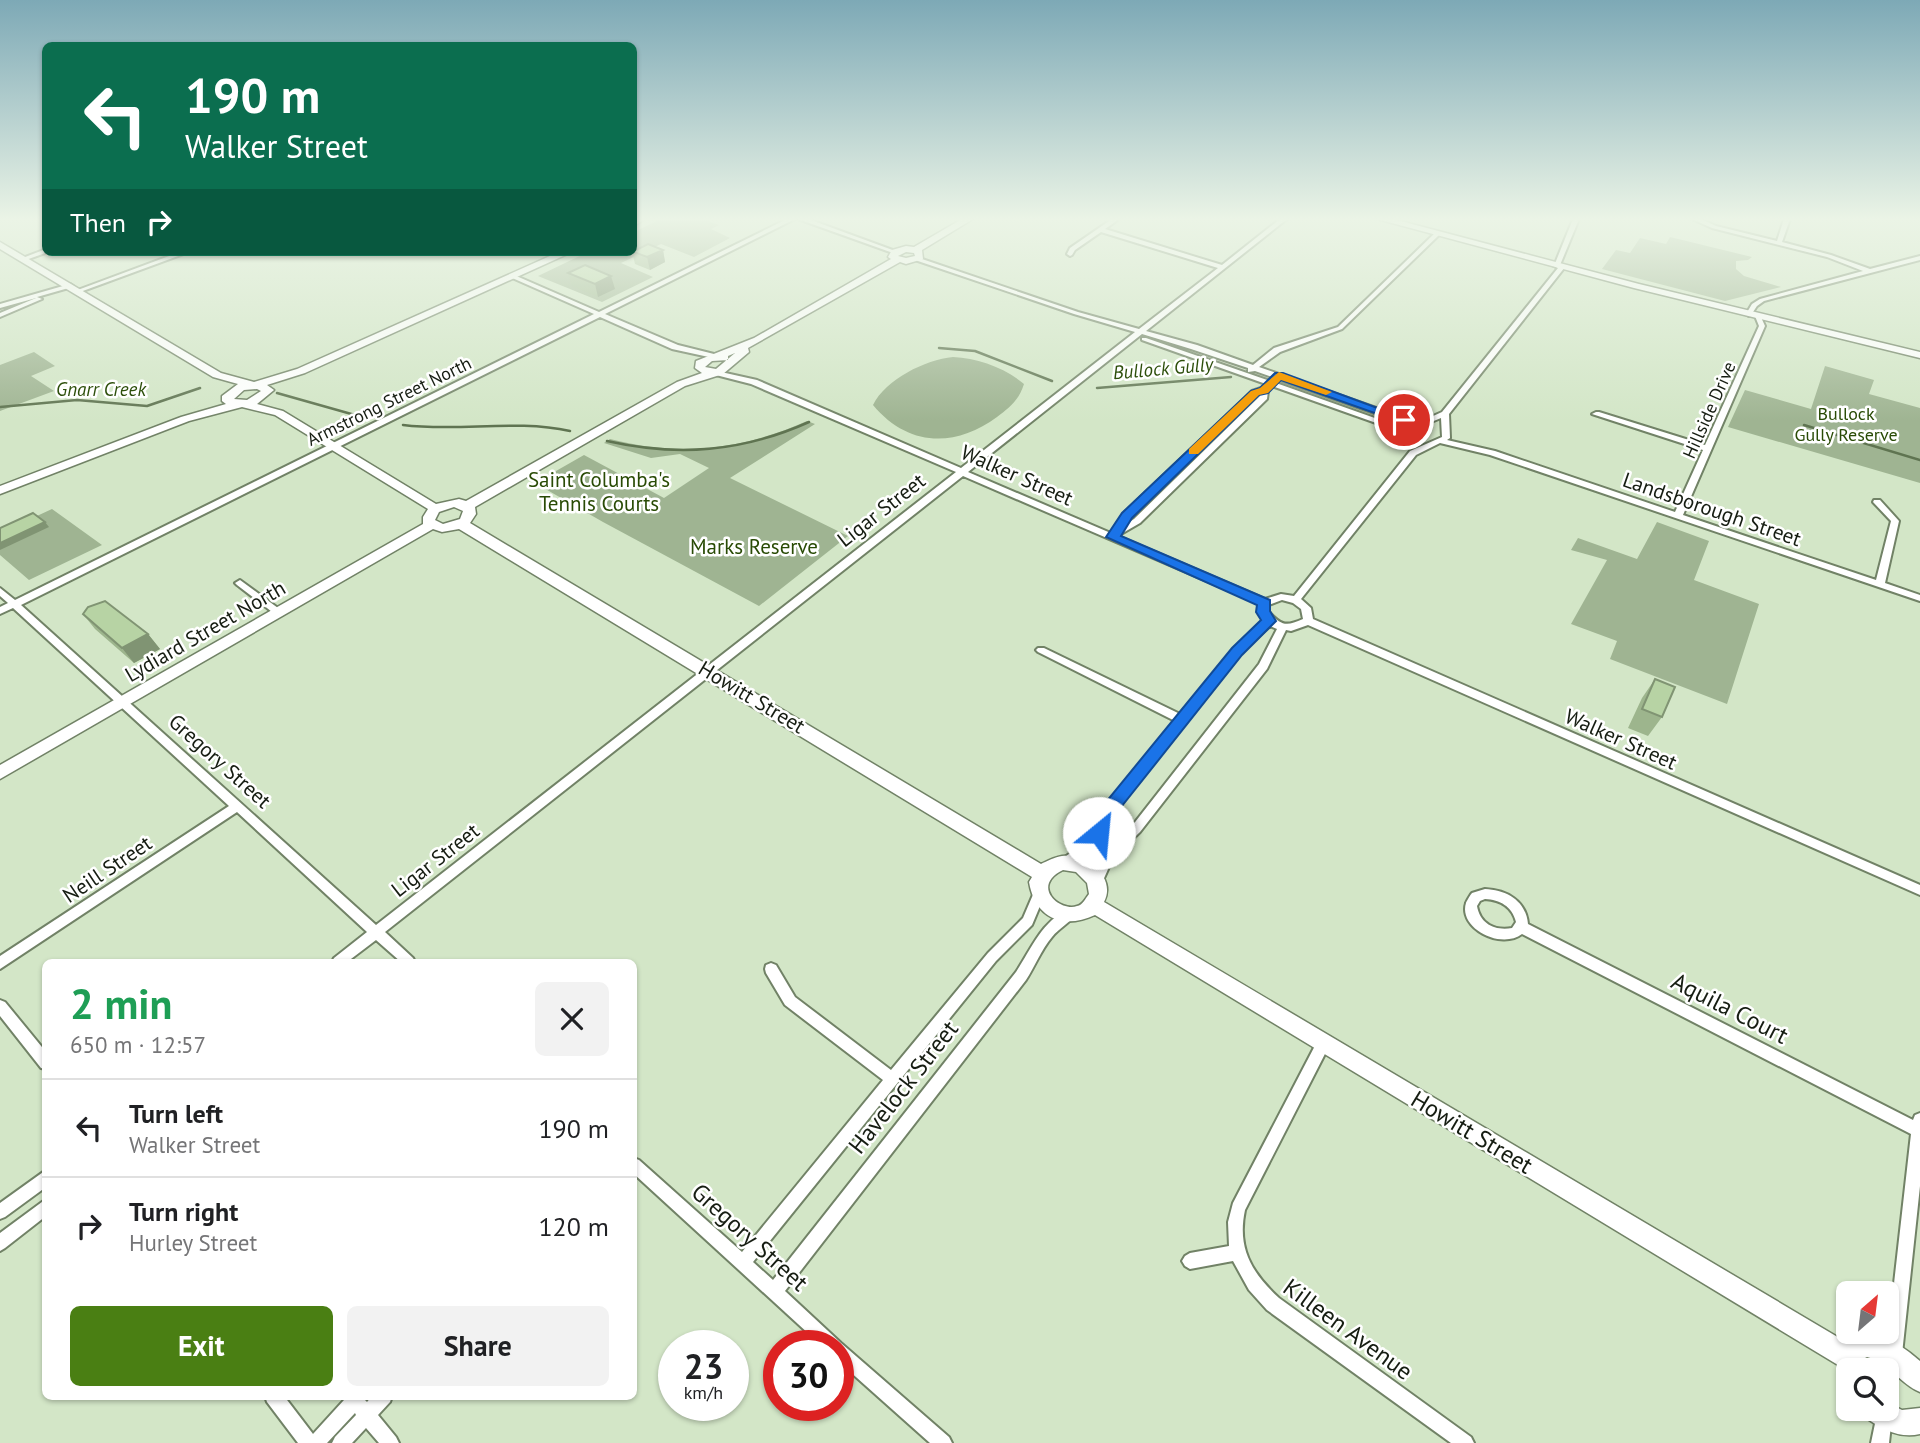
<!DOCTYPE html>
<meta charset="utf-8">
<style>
:root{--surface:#fff;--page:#f2f2f2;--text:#202124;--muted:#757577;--line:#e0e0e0;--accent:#4a7f13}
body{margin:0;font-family:"PT Sans",sans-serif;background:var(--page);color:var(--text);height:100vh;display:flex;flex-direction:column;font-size:26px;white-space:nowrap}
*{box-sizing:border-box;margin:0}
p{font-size:23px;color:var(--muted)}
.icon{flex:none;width:38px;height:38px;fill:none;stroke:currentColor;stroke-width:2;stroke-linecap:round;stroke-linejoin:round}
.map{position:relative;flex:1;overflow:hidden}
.side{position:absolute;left:42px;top:959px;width:595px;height:441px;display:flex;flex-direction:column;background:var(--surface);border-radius:10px;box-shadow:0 2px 5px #0004}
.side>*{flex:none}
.banner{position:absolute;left:42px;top:42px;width:595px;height:214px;border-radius:10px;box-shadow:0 2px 5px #0004;background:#0b6e4f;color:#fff;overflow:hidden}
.needle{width:46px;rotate:28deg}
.tools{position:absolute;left:1836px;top:1281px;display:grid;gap:14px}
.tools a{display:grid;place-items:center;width:63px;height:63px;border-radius:10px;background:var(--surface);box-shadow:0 2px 5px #0004;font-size:35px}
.speed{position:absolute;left:658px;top:1330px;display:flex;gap:14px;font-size:35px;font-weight:700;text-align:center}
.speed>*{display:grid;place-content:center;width:91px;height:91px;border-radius:50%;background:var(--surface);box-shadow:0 2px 5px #0004;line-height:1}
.speed small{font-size:18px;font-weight:400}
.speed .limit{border:10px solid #d22;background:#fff;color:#111}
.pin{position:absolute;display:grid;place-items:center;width:60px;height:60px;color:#fff;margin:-30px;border:4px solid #fff;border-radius:50%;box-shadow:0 2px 7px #0007}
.me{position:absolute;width:77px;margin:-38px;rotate:28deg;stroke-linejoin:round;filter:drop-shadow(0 0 5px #0008)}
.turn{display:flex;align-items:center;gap:24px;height:147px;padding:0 28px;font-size:32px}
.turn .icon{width:91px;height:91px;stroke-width:2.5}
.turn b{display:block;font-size:49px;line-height:60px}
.then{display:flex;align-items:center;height:66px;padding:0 28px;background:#0003;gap:14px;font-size:26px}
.round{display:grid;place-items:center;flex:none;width:74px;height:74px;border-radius:10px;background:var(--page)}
.overview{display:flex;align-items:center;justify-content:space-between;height:119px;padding:0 28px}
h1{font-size:42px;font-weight:700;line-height:52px;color:#1e9e55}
.button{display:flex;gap:14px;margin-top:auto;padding:14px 28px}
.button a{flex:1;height:80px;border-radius:10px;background:var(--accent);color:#fff;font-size:28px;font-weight:700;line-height:80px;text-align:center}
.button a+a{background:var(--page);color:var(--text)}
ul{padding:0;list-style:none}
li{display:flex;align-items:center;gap:21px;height:98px;padding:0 28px;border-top:2px solid var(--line)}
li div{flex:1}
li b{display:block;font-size:26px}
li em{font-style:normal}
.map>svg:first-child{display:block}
.green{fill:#9fb492}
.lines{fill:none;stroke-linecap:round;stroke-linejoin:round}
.stream{stroke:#5f7451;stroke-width:2.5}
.street-casing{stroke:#718266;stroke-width:4}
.secondary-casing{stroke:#718266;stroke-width:3}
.street{fill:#fff;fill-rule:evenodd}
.secondary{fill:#fff;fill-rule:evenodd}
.wall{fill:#9db58d}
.shaded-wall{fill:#809473}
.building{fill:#b7d3a4;stroke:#809473;stroke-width:2}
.route{fill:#1a73e8;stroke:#114b97;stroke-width:2}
.slow{fill:#f59e0b}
.labels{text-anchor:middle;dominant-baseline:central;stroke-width:5;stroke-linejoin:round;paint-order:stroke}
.far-street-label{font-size:18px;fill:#161d12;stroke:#fff}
.far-park-label{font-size:18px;fill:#294b05;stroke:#fff}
.far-water-label{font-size:19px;font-style:italic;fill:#2d4f0b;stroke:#fff}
.street-label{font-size:21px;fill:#161d12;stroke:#fff}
.park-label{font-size:21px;fill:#294b05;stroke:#fff}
.near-street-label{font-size:24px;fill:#161d12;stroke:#fff}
</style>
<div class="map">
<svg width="1920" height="1443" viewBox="0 0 1920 1443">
<rect width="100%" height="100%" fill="#d3e6c7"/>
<path class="green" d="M 661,219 L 702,219 L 719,225 L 711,229 L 730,238 L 694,257 L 661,244 L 621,263 L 653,277 L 602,302 L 538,276 L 588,252 L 634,252 L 634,232 Z
M 1670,237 L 1752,257 L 1748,260 L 1736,261 L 1736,269 L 1744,276 L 1781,287 L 1725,301 L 1602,269 L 1616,250 L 1630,253 L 1640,238 L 1666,244 Z
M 34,352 L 55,366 L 31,376 L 54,391 L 0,411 L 0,365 Z
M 953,357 C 978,358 1005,368 1024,384 C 1019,400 1010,407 997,417 C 955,448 908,447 873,405 C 886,379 925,360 953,357 Z
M 1825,366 L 1874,380 L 1869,394 L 1920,408 L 1920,483 L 1728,427 L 1745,390 L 1811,409 Z
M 807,421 L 815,424 L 730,478 L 848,536 L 759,606 L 603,522 L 535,483 L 584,455 L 664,498 L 709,468 L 680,454 L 651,458 L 604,443 L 610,439 C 679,457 742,450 807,421 Z
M 52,509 L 102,545 L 29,580 L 0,555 L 0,533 Z
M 1657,522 L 1709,541 L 1694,580 L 1759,604 L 1727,704 L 1610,659 L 1617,641 L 1571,624 L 1607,560 L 1571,550 L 1578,538 L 1637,559 Z"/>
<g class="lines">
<path class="stream" d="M 939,348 L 975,351 L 1052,381
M 1097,388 L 1231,377
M 277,393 L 362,417
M 0,407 L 77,400 L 147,406 L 200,388
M 403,425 C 459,432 515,419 570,431
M 1804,425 L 1920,460
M 607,441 C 678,457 742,452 809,422"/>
<defs>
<path id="street" d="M 787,219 L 795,219 L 605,314 L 678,345 L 718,355 L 718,359 L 672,349 L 600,317 L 21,605 L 376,925 L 956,472 L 751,384 L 712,374 L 712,370 L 757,380 L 961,468 L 1135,332 L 1074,314 L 915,260 L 915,258 L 919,258 L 1078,312 L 1139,329 L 1218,268 L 1101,232 L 1075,250 L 1072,255 L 1070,256 L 1067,254 L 1070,248 L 1112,219 L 1119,219 L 1105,229 L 1222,265 L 1280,219 L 1287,219 L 1146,331 L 1197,345 L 1253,365 L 1274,348 L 1338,327 L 1435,233 L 1439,233 L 1439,235 L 1342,329 L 1280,352 L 1259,367 L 1399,416 L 1422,421 L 1442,412 L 1558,268 L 1554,266 L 1573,219 L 1579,219 L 1560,265 L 1565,267 L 1449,414 L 1450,438 L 1447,440 L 1495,451 L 1675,512 L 1703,450 L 1592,414 L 1596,412 L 1599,412 L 1705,445 L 1759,326 L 1755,316 L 1760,315 L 1765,326 L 1683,515 L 1876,580 L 1891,521 L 1873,502 L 1874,500 L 1880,500 L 1899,521 L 1885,583 L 1920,595 L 1920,601 L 1490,455 L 1440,443 L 1416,455 L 1301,599 L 1311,608 L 1313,619 L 1920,885 L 1920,895 L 1308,625 L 1291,631 L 1286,630 L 1267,669 L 1140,832 L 1113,858 L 1101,885 L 1097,886 L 1093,885 L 1091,881 L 1104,852 L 1132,826 L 1259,664 L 1277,629 L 1270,626 L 1240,653 L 1116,809 L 1098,844 L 1069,866 L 1065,868 L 1061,866 L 1059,863 L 1061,860 L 1090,838 L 1108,803 L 1175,721 L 1038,652 L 1036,650 L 1038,648 L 1044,648 L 1180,714 L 1234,649 L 1265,620 L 1258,612 L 1260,604 L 963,476 L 385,932 L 413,958 L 415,962 L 401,962 L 376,940 L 347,962 L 332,962 L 334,958 L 367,932 L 237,812 L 0,969 L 0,956 L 229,806 L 13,608 L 0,614 L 0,607 L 8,603 L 0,596 L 0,588 L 15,600 L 594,314 L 510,277 L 510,275 L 514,275 L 599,312 ZM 1142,334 L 1191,349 L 1248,368 L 1248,372 L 1255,371 L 1394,420 L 1424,425 L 1441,418 L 1442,437 L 1410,451 L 1294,596 L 1281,594 L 1265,599 L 968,472 ZM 1282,600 L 1293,603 L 1301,609 L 1303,619 C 1285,627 1281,625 1268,611 L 1269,605 Z
M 798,219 L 808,219 L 898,252 L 893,253 Z
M 1692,219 L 1701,219 L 1716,226 L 1777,241 L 1784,219 L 1790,219 L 1782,242 L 1831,255 L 1870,269 L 1920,256 L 1920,260 L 1764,301 L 1757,306 L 1751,315 L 1749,316 L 1746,314 L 1752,304 L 1760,299 L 1863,271 L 1827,257 L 1712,228 Z
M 46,249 L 46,252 L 48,252 L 23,261 L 20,259 Z
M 180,252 L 189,252 L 80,292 L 75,291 Z
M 70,284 L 73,286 L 72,287 L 37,297 L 42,299 L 0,317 L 0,313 L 36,298 L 0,308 L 0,304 Z
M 1142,338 L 1146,338 L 1270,381 L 1276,380 L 1276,383 L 1417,433 L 1416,435 L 1410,435 L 1272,386 L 1268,391 L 1267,399 L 1140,523 L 1121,534 L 1115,534 L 1114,532 L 1125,512 L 1252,391 L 1261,388 L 1266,384 L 1142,340 ZM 1260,394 L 1260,396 L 1134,519 L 1128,523 L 1132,515 Z
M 240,580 L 282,611 L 284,613 L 282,615 L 276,615 L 237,585 L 235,583 Z
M 1039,889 L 1043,890 L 1045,894 L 1032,925 L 996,961 L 753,1262 L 773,1280 L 1016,972 C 1032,948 1042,920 1070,909 L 1074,910 L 1076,914 C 1070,923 1059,928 1052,937 C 1041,950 1035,966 1026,980 L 785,1291 L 841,1343 L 949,1437 L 952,1443 L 930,1443 L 838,1361 L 838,1346 L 822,1346 L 634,1174 L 634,1158 L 639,1160 L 742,1252 L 883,1080 L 785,1005 L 766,973 L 765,969 L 766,965 L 771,963 L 776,965 L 795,997 L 891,1070 L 988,953 L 1023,918 L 1035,890 Z
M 1485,889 C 1507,890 1526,901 1528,924 L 1913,1120 L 1915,1115 L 1920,1113 L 1920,1186 L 1902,1354 L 1900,1360 L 1894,1362 L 1888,1360 L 1886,1354 L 1911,1134 L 1522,934 C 1501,950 1458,928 1466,903 C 1466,902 1471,894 1472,893 ZM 1485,899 C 1500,900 1512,906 1516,922 L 1512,928 C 1495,931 1480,924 1477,906 L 1480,901 Z
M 0,1000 L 5,1002 L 46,1052 L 46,1069 L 41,1068 L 0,1016 Z
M 1324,1036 L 1329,1038 L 1331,1042 L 1329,1046 L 1245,1210 C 1237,1248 1251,1272 1279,1298 L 1471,1437 L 1474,1443 L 1451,1443 L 1267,1310 L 1249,1290 L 1233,1261 L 1190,1269 L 1185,1266 L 1182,1261 L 1185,1256 L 1190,1253 L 1229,1246 L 1228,1222 L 1233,1203 L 1319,1038 Z
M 46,1170 L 46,1187 L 5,1217 L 0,1219 L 0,1203 Z
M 46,1199 L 46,1216 L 5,1248 L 0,1251 L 0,1233 Z
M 265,1396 L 284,1396 L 313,1434 L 344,1400 L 343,1396 L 367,1396 L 365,1400 L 367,1402 L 372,1396 L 392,1396 L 390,1402 L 378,1415 L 396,1437 L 399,1443 L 379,1443 L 366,1428 L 352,1443 L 332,1443 L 335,1437 L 356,1415 L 355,1413 L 327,1443 L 298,1443 L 267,1402 Z
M 1886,1408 L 1890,1409 L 1892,1415 L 1889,1443 L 1871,1443 L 1878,1409 Z"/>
<path id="secondary" d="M 634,219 L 645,219 L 634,226 Z
M 962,219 L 973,219 L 922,250 L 923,259 L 906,264 L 900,262 L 748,348 L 749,352 L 723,374 L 685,386 L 475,507 L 476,514 L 470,523 L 1041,864 C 1047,861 1055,857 1062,856 C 1086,853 1117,877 1104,902 L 1846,1342 C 1867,1320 1903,1346 1920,1361 L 1920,1392 C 1900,1384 1890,1363 1867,1357 L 1863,1359 L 1862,1370 L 1848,1370 L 1848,1381 L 1841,1379 L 1838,1365 L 1095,915 C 1063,930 1035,918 1029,882 L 1032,877 L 459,529 L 442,532 L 433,529 L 0,779 L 0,765 L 423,524 L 423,517 L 428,509 L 275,415 L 242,407 L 189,421 L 0,494 L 0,486 L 181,417 L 226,404 L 222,401 L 222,396 L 238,384 L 213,377 L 0,249 L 0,242 L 221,373 L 254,382 L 297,369 L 559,252 L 572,252 L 305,373 L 267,385 L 274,390 L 257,404 L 283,411 L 436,504 L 459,499 L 466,501 L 677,382 L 702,373 L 695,368 L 696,361 L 754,338 L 891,259 L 888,257 L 892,250 L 906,246 L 914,247 ZM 906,252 L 914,253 L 915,256 L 906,258 L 898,256 ZM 735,353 L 716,369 L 705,367 L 712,361 L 728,360 L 728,356 ZM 257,389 L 261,391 L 247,400 L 234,399 L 244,390 ZM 454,507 L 463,511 L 460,519 L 443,524 L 435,520 L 439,512 ZM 1063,870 L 1076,872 L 1087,883 L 1089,894 C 1085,899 1083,905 1077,906 C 1060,912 1030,886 1063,870 Z
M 1377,219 L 1393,219 L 1639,284 L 1920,352 L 1920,358 L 1634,288 Z
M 1886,1402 L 1902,1410 L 1920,1408 L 1920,1434 C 1900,1439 1882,1429 1866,1418 L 1863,1409 L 1886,1409 Z"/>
</defs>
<use href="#street" class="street-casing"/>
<use href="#secondary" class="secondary-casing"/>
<use href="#street" class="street"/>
<use href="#secondary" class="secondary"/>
</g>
<path class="wall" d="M 663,250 L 665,262 L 650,270 L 635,264 L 632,252 Z
M 568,273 L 611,276 L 615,289 L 598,297 L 572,286 Z
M 83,614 L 148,634 L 160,649 L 134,663 L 95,629 Z
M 1655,679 L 1662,717 L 1648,736 L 1628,728 L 1642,698 Z"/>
<path class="shaded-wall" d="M 663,250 L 665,262 L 650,270 L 647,257 Z
M 611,276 L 615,289 L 598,297 L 595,284 Z
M 45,522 L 49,527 L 0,550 L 0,543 Z
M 148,634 L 160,649 L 134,663 L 122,648 Z"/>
<path class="building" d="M 648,244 L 663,250 L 647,257 L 634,252 L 634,251 Z
M 585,265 L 611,276 L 595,284 L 568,273 Z
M 33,513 L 45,522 L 0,543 L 0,528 Z
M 105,601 L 148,634 L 122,648 L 83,614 L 88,607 Z
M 1655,679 L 1675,687 L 1662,717 L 1642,709 Z"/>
<linearGradient id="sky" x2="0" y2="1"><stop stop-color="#7da9b6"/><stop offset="0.52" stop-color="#ebf4e6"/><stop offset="1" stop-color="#ebf4e6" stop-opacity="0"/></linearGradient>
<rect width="1920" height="421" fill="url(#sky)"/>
<path class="route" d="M 1275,373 L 1283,373 L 1410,420 L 1400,422 L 1281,380 L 1268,393 L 1259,395 L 1132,518 L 1121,536 L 1270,600 L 1270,611 L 1276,621 L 1242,655 L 1118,811 L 1105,838 L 1093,838 L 1090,833 L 1106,802 L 1232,648 L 1261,620 L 1256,612 L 1257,605 L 1106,537 L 1122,513 L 1251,391 L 1260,388 Z"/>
<path class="slow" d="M 1279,372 L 1332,392 L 1326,395 L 1281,380 L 1268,393 L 1259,395 L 1198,454 L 1189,454 L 1189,449 L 1251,391 L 1260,388 Z"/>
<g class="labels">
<g class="far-street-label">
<text transform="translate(389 401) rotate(-26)">Armstrong Street North</text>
<text transform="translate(1709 410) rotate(-66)">Hillside Drive</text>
</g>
<g class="far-park-label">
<text x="1846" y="413">Bullock<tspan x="1846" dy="21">Gully Reserve</tspan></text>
</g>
<g class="far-water-label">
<text transform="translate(1163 368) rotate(-5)">Bullock Gully</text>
<text x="101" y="389">Gnarr Creek</text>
</g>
<g class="street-label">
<text transform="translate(1017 475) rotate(24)">Walker Street</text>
<text transform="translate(1712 509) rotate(19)">Landsborough Street</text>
<text transform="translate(881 510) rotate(-38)">Ligar Street</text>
<text transform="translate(205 631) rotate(-30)">Lydiard Street North</text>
<text transform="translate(752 697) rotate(31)">Howitt Street</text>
<text transform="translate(1621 739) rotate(24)">Walker Street</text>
<text transform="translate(220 761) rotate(42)">Gregory Street</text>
<text transform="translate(435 860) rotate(-38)">Ligar Street</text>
<text transform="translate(107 869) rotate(-34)">Neill Street</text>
</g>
<g class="park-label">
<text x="599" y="479">Saint Columba's<tspan x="599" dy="24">Tennis Courts</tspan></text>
<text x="754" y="546">Marks Reserve</text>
</g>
<g class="near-street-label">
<text transform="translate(1730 1008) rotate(27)">Aquila Court</text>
<text transform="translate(903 1087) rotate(-52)">Havelock Street</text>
<text transform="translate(1472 1132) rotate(31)">Howitt Street</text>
<text transform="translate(750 1237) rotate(42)">Gregory Street</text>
<text transform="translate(1348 1329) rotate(36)">Killeen Avenue</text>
</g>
</g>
</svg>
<div class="tools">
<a><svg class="needle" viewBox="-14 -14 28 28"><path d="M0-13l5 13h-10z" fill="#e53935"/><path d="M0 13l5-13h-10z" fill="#757577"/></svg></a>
<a><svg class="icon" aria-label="search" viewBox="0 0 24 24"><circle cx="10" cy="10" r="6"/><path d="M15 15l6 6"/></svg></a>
</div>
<div class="speed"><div>23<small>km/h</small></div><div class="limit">30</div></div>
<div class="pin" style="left:1404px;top:420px;background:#d93025"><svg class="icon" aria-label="arrive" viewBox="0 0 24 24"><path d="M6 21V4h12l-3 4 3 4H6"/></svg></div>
<svg class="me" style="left:1099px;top:833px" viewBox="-20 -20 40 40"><circle r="19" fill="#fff"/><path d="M0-13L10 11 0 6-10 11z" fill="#1a73e8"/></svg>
<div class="banner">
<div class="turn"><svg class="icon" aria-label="left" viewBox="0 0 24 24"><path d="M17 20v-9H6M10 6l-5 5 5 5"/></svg><div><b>190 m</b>Walker Street</div></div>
<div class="then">Then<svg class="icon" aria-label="right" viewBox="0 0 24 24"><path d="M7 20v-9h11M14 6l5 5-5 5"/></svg></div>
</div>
<section class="side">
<div class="overview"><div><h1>2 min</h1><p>650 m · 12:57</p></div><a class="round"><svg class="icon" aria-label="close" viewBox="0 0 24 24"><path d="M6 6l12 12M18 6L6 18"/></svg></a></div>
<ul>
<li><svg class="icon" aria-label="left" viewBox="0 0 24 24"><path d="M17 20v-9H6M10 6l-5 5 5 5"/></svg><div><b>Turn left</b><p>Walker Street</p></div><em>190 m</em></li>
<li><svg class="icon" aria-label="right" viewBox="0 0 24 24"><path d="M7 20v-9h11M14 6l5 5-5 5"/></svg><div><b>Turn right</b><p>Hurley Street</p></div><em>120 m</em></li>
</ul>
<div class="button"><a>Exit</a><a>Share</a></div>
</section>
</div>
